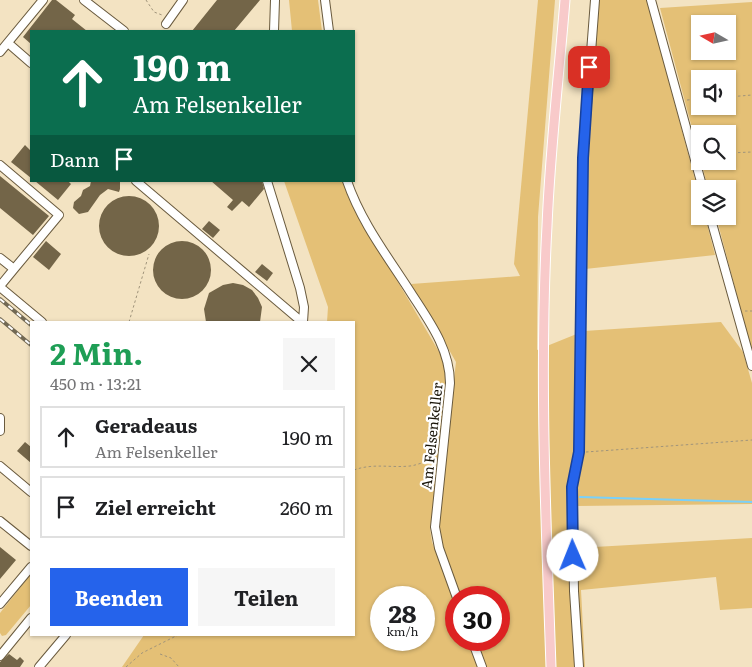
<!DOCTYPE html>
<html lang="de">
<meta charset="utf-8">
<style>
:root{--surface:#fff;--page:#f6f6f6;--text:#202124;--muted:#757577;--line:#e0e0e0;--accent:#2563eb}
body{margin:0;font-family:Literata,serif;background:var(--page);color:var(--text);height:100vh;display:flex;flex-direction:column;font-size:19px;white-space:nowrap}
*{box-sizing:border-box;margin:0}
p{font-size:16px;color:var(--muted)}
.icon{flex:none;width:28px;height:28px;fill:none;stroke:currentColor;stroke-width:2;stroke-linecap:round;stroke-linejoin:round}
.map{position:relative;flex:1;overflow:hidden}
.details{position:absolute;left:30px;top:321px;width:325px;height:315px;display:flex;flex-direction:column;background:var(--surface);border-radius:0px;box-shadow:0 1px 4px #0004}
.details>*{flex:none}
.guide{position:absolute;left:30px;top:30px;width:325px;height:152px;border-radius:0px;box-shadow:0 1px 4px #0004;background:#0b6e4f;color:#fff;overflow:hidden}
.needle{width:32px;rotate:279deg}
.controls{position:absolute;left:691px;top:15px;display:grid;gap:10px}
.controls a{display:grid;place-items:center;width:45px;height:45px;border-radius:0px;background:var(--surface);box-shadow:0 1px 4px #0004;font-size:25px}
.speed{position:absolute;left:370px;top:586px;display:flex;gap:10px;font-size:25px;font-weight:700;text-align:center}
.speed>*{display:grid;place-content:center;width:65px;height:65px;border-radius:50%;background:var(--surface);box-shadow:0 1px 4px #0004;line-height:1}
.speed small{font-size:12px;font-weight:400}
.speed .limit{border:8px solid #d22;background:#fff;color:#111}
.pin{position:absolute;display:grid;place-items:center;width:42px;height:42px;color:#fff;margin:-21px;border-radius:10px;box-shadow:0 2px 8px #0006}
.me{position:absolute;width:55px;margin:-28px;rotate:359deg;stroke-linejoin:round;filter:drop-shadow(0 0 4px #0008)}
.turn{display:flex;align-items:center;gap:18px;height:105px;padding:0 20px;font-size:22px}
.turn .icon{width:65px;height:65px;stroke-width:2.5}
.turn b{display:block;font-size:35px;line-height:42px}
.then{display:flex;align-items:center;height:48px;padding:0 20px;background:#0003;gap:10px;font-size:19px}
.round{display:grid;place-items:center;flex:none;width:52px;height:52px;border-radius:0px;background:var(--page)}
.head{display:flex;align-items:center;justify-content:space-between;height:85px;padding:0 20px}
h1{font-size:30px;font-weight:700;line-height:38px;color:#1e9e55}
.button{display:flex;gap:10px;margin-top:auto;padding:10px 20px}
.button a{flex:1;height:58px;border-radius:0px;background:var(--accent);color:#fff;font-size:20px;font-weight:700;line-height:58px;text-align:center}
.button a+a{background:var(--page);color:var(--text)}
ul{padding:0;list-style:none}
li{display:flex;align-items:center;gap:15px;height:62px;margin:0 10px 8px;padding:0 10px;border:2px solid var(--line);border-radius:0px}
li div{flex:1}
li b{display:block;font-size:19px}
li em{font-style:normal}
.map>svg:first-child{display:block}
.green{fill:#e4c076;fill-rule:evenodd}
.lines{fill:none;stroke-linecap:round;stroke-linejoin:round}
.stream{stroke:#7ad0f9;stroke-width:2}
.building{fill:#736548}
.minor-casing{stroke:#695a3e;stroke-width:10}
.major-casing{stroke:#fff;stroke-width:11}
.path{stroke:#a0947b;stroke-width:1;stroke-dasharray:2.5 2.5;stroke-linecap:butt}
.minor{stroke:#fff;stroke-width:8}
.major{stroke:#f8caca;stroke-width:9}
.rail-casing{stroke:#726954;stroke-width:4}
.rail{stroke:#fff;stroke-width:2;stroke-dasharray:5.5;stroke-linecap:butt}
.route-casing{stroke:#184099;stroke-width:12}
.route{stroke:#2563eb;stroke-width:9}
.labels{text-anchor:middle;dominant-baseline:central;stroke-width:4.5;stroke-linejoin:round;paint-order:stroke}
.street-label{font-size:14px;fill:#191408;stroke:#fff}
</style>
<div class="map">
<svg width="752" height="667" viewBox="0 0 752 667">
<rect width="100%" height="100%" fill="#f3e3c2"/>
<path class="green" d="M 289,0 L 318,0 L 322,31 L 292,31 Z
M 538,0 L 555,0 L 538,217 L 537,350 L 584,331 L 721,322 L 743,352 L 752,383 L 752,504 L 577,506 L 577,548 L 752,538 L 752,608 L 720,610 L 716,577 L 581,590 L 585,667 L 484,667 L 474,640 L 499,640 L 499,598 L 459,597 L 438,534 L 439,506 L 456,362 L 411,284 L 520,276 L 514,264 Z
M 598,0 L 647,0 L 700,198 L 700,216 L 705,216 L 715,255 L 585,269 L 586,163 L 593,51 L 598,22 Z
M 752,2 L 752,352 L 716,216 L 728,216 L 728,189 L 708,189 L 701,161 L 728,161 L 728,134 L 700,134 L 700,158 L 660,8 ZM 700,24 L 728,24 L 728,51 L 700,51 ZM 700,79 L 728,79 L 728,106 L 700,106 Z
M 284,181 L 343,181 L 348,197 L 448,367 L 440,456 L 437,459 L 425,459 L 425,464 L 434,465 L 438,469 L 430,529 L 432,542 L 456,603 L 456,640 L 469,640 L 479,667 L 122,667 L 144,635 L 354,635 L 354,322 L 327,322 L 328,307 ZM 381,598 L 424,598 L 424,640 L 381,640 Z
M 31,574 L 31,605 L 6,635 L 2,636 L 0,633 L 0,613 Z"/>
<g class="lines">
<path class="stream" d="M 580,497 L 752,502"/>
</g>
<path class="building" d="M 52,0 L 56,0 L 75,15 L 72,19 L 87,31 L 31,31 L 31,44 L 23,37 Z
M 217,0 L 260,0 L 234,31 L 192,31 Z
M 25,145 L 31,151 L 31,178 L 11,162 Z
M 0,176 L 49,216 L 33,235 L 0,208 Z
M 35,181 L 68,181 L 71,184 L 58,200 Z
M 91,181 L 120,181 L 120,189 L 119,192 L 108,189 L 100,195 L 88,212 L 79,214 L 73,208 L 74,202 L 81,196 L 83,190 L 90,186 Z
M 211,181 L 262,181 L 264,189 L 249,207 L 242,201 L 232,211 L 227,207 L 233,200 Z
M99 226a30 30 0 1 1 60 0a30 30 0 1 1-60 0Z
M 209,221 L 220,230 L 213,238 L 202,229 Z
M 46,241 L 61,254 L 49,270 L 33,257 Z
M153 270a29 29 0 1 1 58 0a29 29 0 1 1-58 0Z
M 262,264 L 273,273 L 267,281 L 255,272 Z
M 233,283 L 243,285 L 252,290 L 258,298 L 262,307 L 260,322 L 206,322 L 204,309 L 209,293 L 223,285 Z
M 25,442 L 31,447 L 31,463 L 17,451 Z
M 0,547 L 16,560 L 0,579 Z
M 9,654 L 17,660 L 20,657 L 24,661 L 20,667 L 0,667 L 0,662 Z"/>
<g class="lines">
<defs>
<path id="minor" d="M 84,0 L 124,31
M 325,0 L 329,31
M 651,0 L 703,189
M 166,24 L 183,0
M 274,31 L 275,0
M 8,43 L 31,63
M 0,52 L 43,0
M 0,165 L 59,215 L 14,269 L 0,258
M 136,181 L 302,322
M 267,181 L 300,288 L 304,307 L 303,322
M 347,181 C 361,222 388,257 411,293 C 429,321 450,349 450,383 L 435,527 L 439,548 L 457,598
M 710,216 L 752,366
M 0,286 L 14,269
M 0,287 L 42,322
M 0,418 L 0,431
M 0,466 L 31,492
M 0,521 L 31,546
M 0,604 L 31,567
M 472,640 L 482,667
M 0,656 L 31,618
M 39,667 L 66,635
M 579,667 L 574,591 L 572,487 L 579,452 L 583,157 L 595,0"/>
<path id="major" d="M 551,667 C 546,520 539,373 547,226 C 550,150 559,75 565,0"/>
</defs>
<use href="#minor" class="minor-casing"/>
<use href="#major" class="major-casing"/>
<path class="path" d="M 146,0 L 154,12 L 162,15
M 728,97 L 752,95
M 687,100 L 700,99
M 728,153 L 752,152
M 745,311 L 752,311
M 129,322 L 149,254
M 586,452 L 752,440
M 354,470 C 373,463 391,468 410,466 C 419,465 425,460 434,462
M 106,635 L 107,635
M 160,654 L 171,658 L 179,667
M 126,667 L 142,653 L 178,635"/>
<use href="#minor" class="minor"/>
<use href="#major" class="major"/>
<defs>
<path id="rail" d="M 0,299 L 31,325
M 0,319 L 31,345"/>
</defs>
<use href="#rail" class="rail-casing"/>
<use href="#rail" class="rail"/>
</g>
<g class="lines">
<defs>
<path id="route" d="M 573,556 L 572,487 L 579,452 L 583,158 L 589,67"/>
</defs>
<use href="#route" class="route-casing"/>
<use href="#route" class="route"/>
</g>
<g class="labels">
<g class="street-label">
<text transform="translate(431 436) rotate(-84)">Am Felsenkeller</text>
</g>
</g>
</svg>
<div class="controls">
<a><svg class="needle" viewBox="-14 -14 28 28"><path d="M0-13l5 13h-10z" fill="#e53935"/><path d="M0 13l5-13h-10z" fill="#757577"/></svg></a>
<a><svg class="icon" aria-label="sound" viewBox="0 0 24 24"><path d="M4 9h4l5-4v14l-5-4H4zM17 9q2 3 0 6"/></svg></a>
<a><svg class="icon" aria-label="search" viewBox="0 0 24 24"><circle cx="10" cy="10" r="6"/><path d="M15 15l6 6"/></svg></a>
<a><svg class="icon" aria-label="layers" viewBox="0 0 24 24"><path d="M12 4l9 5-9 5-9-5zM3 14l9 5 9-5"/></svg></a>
</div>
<div class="speed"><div>28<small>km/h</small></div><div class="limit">30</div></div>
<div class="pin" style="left:589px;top:67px;background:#d93025"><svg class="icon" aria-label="arrive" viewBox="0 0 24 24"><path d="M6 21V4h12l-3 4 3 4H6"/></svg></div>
<svg class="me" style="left:573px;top:556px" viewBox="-20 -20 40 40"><circle r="19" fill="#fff"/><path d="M0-13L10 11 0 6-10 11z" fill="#2563eb"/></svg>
<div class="guide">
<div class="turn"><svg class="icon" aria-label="ahead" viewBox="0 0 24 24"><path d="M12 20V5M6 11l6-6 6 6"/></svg><div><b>190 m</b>Am Felsenkeller</div></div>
<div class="then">Dann<svg class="icon" aria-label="arrive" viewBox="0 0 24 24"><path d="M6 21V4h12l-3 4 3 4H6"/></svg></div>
</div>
<section class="details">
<div class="head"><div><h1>2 Min.</h1><p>450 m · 13:21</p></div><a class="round"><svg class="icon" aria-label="close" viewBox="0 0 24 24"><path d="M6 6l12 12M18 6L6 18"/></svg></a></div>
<ul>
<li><svg class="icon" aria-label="ahead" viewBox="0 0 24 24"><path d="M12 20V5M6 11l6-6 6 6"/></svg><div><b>Geradeaus</b><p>Am Felsenkeller</p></div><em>190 m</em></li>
<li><svg class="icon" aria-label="arrive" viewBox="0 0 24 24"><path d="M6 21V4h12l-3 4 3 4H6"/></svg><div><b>Ziel erreicht</b></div><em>260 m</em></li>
</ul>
<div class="button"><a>Beenden</a><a>Teilen</a></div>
</section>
</div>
